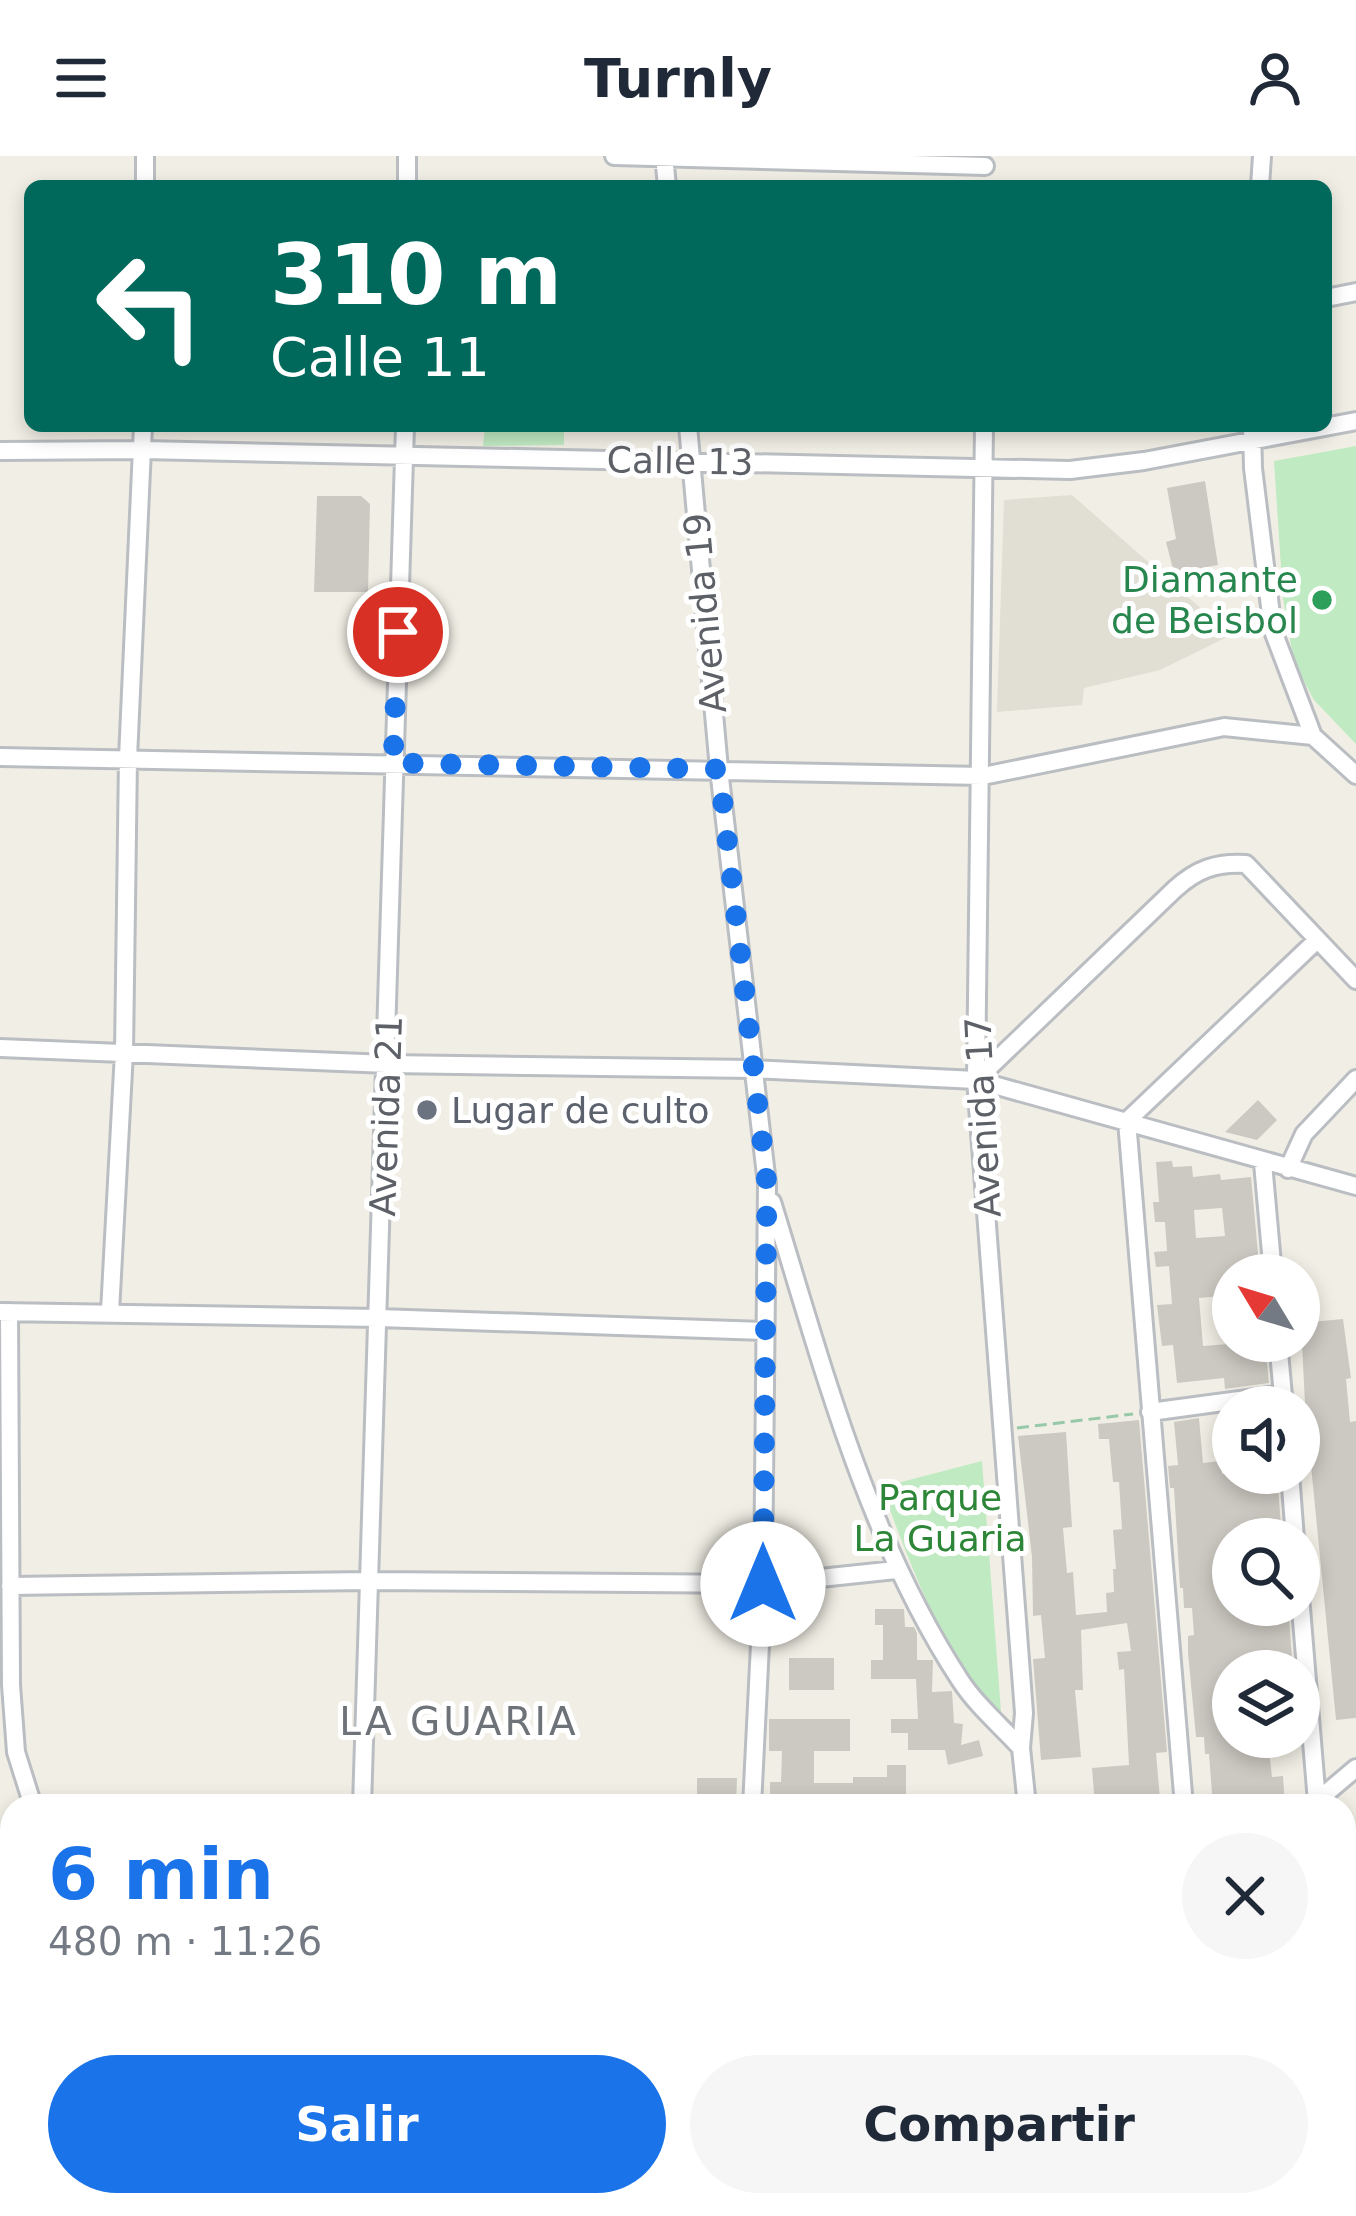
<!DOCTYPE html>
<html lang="es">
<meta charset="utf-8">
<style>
:root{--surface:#fff;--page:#f6f6f7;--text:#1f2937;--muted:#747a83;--accent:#1a73e8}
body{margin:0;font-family:"DejaVu Sans",sans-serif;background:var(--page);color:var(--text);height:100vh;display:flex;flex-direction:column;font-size:45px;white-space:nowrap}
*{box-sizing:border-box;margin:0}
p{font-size:39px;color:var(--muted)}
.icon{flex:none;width:66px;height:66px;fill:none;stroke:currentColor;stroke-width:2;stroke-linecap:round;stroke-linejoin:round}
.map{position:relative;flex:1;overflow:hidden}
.details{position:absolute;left:0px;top:1638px;width:1356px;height:423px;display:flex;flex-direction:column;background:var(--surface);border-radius:36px 36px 0 0;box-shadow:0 6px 18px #0003}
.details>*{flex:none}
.banner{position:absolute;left:24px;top:24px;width:1308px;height:252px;border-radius:18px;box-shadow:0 6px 18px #0003;background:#00695c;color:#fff;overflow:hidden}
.needle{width:78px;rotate:308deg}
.controls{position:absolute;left:1212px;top:1098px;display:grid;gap:24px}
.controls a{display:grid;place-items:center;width:108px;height:108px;border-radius:50%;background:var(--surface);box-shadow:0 6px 18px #0003;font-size:60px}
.pin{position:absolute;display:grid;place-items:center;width:102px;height:102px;color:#fff;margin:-51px;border:6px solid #fff;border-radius:50%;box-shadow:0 3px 12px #0007}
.me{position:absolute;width:132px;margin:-66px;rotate:0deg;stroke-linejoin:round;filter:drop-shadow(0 0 9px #0008)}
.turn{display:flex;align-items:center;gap:42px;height:252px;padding:0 48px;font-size:54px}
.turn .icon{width:156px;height:156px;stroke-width:2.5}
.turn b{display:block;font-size:84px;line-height:102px}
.round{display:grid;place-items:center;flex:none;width:126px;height:126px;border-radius:63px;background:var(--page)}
.summary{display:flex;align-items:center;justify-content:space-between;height:204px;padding:0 48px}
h1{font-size:72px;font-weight:700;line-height:90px;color:var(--accent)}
.button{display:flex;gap:24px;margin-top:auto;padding:24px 48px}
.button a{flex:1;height:138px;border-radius:72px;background:var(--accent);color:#fff;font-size:48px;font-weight:700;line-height:138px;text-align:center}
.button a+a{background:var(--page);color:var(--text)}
header{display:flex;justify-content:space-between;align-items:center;height:156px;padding:0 48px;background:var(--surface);font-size:54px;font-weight:700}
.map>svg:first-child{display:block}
.education{fill:#e1ded4}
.green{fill:#c0eac2}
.building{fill:#ccc9c2;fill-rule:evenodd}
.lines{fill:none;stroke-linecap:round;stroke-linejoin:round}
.minor-casing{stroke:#babdc2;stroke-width:22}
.path{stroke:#97c9a9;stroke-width:3;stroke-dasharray:12 6;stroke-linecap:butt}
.minor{stroke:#fff;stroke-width:16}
.route{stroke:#1a73e8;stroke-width:21;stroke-dasharray:0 37.8}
.leisure-dot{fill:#2e9e5b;stroke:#fff;stroke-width:4.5}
.worship-dot{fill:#6b7280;stroke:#fff;stroke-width:4.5}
.labels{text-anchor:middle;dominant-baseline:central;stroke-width:10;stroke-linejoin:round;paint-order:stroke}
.street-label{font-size:36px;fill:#5d6167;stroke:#fff}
.leisure-label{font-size:36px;fill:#27864d;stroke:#fff;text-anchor:end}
.worship-label{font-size:36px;fill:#5b616d;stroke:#fff;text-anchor:start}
.park-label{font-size:36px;fill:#2d8637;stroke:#fff}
.neighbourhood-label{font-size:39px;letter-spacing:3px;fill:#6e7379;stroke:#fff}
</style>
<header><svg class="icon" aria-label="menu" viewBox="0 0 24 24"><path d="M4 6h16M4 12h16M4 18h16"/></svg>Turnly<svg class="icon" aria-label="person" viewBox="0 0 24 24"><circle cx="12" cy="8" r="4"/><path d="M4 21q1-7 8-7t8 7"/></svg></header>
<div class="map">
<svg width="1356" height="2060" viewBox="0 0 1356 2060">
<rect width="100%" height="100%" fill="#f1efe5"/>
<path class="education" d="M 1072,339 L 1231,479 L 1160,514 L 1084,532 L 1082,549 L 997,556 L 1004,344 Z"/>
<path class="green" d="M 485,270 L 564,270 L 564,289 L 483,290 Z
M 1356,290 L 1356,588 L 1314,544 L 1294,507 L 1283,442 L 1274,305 Z
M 982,1305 L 1001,1555 C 957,1537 898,1378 882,1331 Z"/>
<path class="building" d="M 1205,325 L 1218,409 L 1174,417 L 1166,386 L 1176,383 L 1167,332 Z
M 317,340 L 361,340 L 370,348 L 368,436 L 314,436 Z
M 1258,944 L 1277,964 L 1257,984 L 1225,976 Z
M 1172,1005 L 1173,1011 L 1192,1010 L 1193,1021 L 1220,1018 L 1221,1024 L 1251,1021 L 1260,1119 L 1233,1119 L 1233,1139 L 1199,1142 L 1203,1190 L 1265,1185 L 1269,1227 L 1225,1233 L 1224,1222 L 1177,1227 L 1173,1189 L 1162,1190 L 1159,1166 L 1157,1149 L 1172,1148 L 1169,1110 L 1156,1111 L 1154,1096 L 1167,1095 L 1165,1066 L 1155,1066 L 1153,1046 L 1159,1046 L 1156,1006 ZM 1222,1052 L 1225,1080 L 1196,1082 L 1194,1054 Z
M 1343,1163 L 1351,1222 L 1346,1223 L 1350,1266 L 1356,1265 L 1356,1562 L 1336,1564 L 1305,1248 L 1301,1167 Z
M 1199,1262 L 1203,1307 L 1220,1305 L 1222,1318 L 1277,1317 L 1282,1383 L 1233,1383 L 1222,1387 L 1222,1406 L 1225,1433 L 1233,1432 L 1233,1449 L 1288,1449 L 1293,1515 L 1268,1515 L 1267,1510 L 1233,1513 L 1233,1582 L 1297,1581 L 1298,1591 L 1269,1594 L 1272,1621 L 1283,1620 L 1285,1650 L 1213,1650 L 1209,1598 L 1205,1598 L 1204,1581 L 1196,1581 L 1188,1497 L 1188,1480 L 1194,1479 L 1192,1452 L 1184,1452 L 1183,1432 L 1180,1432 L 1174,1332 L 1170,1332 L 1168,1310 L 1178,1309 L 1174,1266 Z
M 1139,1264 L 1167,1596 L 1156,1597 L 1160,1643 L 1095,1650 L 1092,1612 L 1129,1609 L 1124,1513 L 1119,1514 L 1117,1496 L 1131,1495 L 1127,1467 L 1081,1474 L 1083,1534 L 1075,1534 L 1081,1601 L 1041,1604 L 1033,1503 L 1045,1502 L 1041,1459 L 1033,1460 L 1032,1401 L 1018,1280 L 1066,1276 L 1072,1371 L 1063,1372 L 1067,1417 L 1073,1416 L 1076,1459 L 1107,1456 L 1106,1437 L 1114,1436 L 1113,1413 L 1116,1413 L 1113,1374 L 1122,1373 L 1119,1326 L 1113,1326 L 1109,1283 L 1099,1283 L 1098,1268 Z
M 875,1453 L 904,1453 L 905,1471 L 914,1471 L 917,1477 L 917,1504 L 933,1504 L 932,1536 L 952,1535 L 954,1567 L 963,1568 L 961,1589 L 979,1584 L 983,1600 L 948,1609 L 945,1594 L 908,1594 L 908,1577 L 891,1577 L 891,1563 L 918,1563 L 916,1523 L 871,1523 L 871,1504 L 883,1504 L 883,1469 L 875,1469 Z
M 789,1502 L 834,1502 L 834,1534 L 789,1534 Z
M 769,1563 L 850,1563 L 850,1595 L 814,1595 L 814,1627 L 853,1627 L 853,1621 L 887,1621 L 887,1609 L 906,1609 L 906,1650 L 770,1650 L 770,1626 L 781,1626 L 782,1595 L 769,1595 Z
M 697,1622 L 737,1622 L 736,1650 L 697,1650 Z"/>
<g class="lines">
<defs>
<path id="minor" d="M 614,0 L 985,10
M 664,0 L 667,30
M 145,30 L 145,0
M 407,30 L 407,0
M 1260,30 L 1262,0
M 1326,142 L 1356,136
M 688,270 L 719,613 L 767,1028 L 763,1428 L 752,1650
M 984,270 L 976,924 L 1024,1557 L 1021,1592 L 1027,1650
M 1252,270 L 1253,312 L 1273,475 L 1313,580 L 1356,619
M 0,295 L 143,294 L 1070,314 L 1144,305 L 1356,265
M 0,601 L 983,620 L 1224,571 L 1313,580
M 0,892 L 388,908 L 753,913 L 976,924 L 1356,1030
M 976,924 L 1175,733 C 1197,713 1217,706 1246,708 L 1356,824
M 1263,1007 L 1273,1119
M 1288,1013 L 1304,978 L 1356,923
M 772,1046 C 822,1208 866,1380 960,1524 C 976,1549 1001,1570 1021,1592
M 0,1156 L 379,1162 L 764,1175
M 9,1156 L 11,1529 L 16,1596 L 33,1650
M 110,1156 L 124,896 L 128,602 L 143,270
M 1278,1185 L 1284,1251
M 1150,1256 L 1283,1238
M 1290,1317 L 1295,1383
M 1299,1428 L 1317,1646
M 10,1430 L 369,1425 L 763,1428 L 896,1414
M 362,1650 L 405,270
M 1184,1650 L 1127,965 L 1316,785
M 1311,1650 L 1356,1612
M 1344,1776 L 1356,1783
M 1344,1837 L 1356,1844
M 756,2049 L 756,2060
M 1281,2049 L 1289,2060
M 4,2060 L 73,2051 L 92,2060
M 348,2060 L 348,2049
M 960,2060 L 962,2049
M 1186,2060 L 1186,2049"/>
</defs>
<use href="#minor" class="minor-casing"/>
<path class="path" d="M 1017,1272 L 1133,1258"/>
<use href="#minor" class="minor"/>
</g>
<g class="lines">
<path class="route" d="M 398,476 L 393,607 L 719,613 L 767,1028 L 763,1428"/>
</g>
<circle class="leisure-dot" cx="1322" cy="444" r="12"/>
<circle class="worship-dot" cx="427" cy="954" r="12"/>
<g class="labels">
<g class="street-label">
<text transform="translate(680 305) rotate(1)">Calle 13</text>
<text transform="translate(705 457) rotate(-95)">Avenida 19</text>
<text transform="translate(386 960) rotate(-88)">Avenida 21</text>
<text transform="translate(983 961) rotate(-93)">Avenida 17</text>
</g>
<g class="leisure-label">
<text x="1298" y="423">Diamante<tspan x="1298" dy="41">de Beisbol</tspan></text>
</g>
<g class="worship-label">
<text x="451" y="954">Lugar de culto</text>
</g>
<g class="park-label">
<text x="940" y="1341">Parque<tspan x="940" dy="41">La Guaria</tspan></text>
</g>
<g class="neighbourhood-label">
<text x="459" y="1565">LA GUARIA</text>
</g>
</g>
</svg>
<div class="controls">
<a><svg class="needle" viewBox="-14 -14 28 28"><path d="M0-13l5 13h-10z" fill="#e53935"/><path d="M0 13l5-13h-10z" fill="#747a83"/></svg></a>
<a><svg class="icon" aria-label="sound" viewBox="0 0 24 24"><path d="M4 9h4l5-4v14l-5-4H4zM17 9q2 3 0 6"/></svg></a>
<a><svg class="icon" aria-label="search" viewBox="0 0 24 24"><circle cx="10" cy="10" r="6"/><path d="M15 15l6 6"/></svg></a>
<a><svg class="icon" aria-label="layers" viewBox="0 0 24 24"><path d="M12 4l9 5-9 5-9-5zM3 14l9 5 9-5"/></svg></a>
</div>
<div class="pin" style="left:398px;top:476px;background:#d93025"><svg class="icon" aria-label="arrive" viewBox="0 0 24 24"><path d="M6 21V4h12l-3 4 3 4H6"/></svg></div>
<svg class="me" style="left:763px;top:1428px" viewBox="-20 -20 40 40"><circle r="19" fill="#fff"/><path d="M0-13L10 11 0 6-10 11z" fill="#1a73e8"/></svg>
<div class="banner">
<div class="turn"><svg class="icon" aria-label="left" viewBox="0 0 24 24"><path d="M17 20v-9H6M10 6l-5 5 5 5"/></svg><div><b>310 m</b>Calle 11</div></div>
</div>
<section class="details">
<div class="summary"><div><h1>6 min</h1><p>480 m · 11:26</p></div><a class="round"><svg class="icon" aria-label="close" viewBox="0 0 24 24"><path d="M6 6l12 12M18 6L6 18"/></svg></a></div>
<div class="button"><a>Salir</a><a>Compartir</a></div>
</section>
</div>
